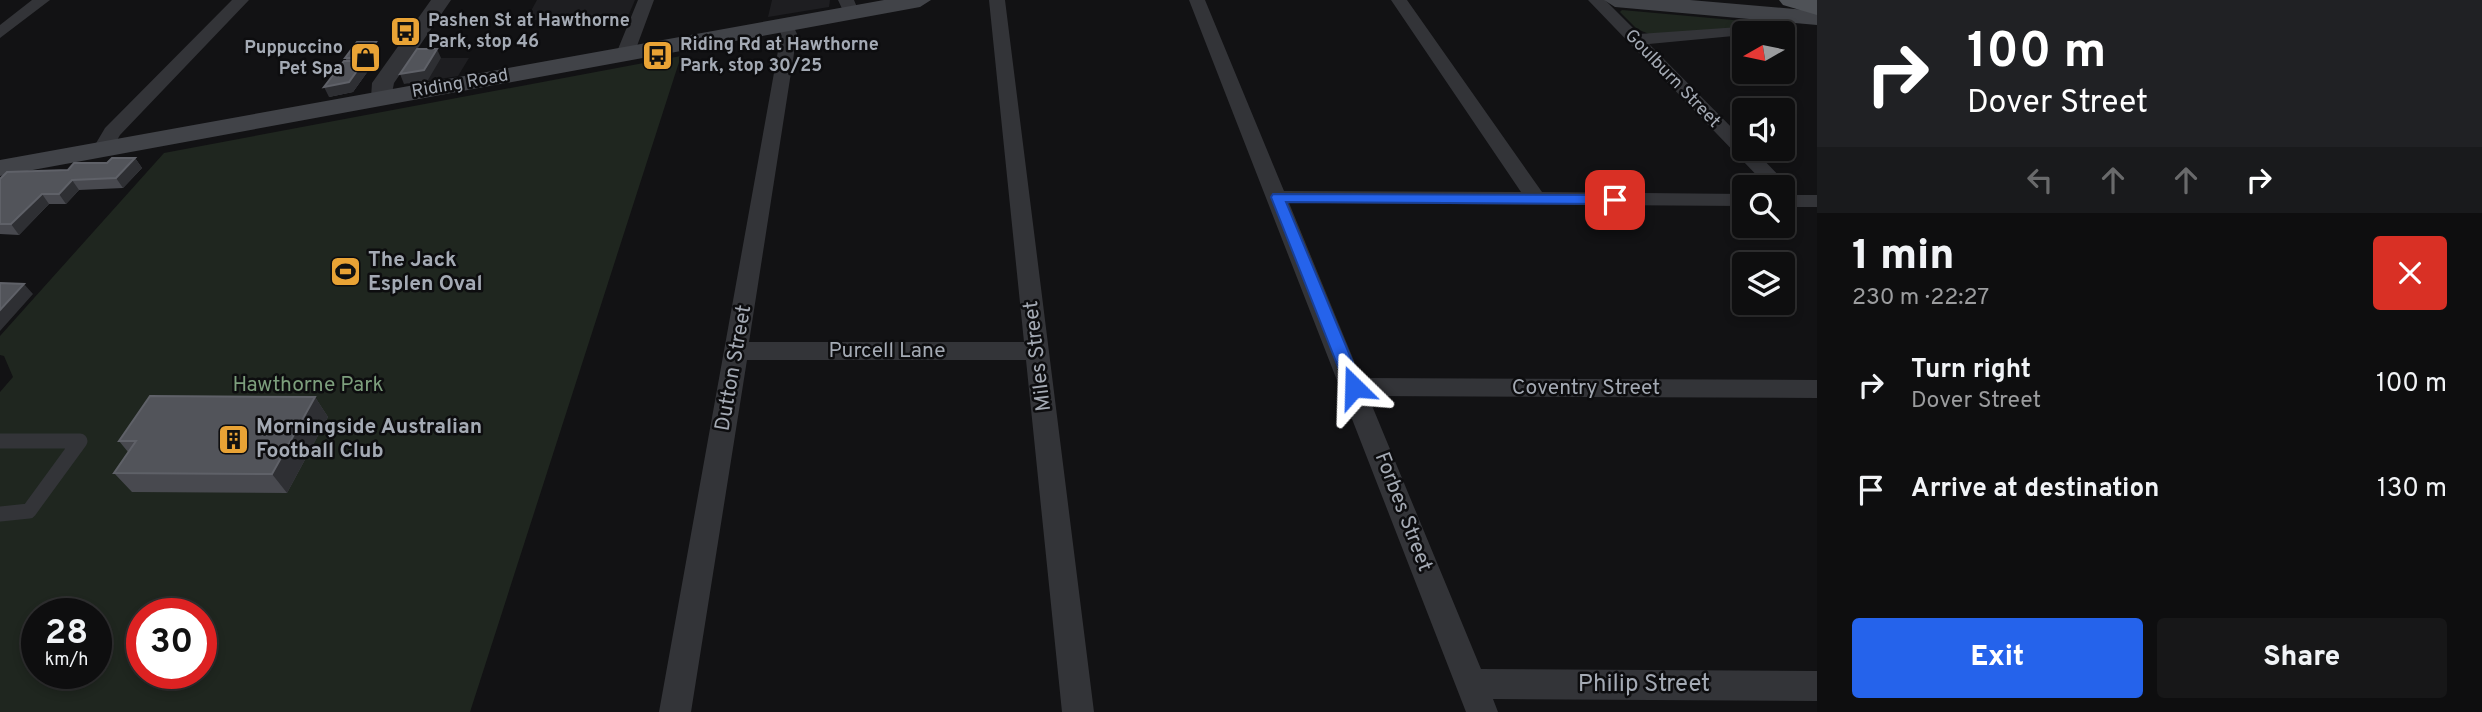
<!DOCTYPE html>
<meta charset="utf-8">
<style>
:root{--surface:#0e0e0f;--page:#171718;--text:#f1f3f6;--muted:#9b9c9e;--line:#2e2e2f;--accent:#2563eb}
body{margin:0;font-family:Overpass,sans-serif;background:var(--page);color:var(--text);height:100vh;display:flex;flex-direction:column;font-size:26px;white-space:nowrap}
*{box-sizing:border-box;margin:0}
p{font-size:23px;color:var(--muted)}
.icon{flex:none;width:38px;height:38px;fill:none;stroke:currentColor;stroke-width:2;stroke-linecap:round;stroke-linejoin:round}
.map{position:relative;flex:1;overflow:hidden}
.drawer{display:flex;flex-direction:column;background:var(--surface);width:665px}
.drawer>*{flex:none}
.guide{background:#202124;color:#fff;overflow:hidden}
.needle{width:46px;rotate:261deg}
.buttons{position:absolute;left:1732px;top:21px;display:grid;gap:14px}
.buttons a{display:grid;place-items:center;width:63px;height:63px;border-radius:7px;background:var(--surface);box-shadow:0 4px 10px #0003,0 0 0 2px var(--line);font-size:35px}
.speed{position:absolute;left:21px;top:598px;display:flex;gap:14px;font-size:35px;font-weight:700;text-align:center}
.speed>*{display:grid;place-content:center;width:91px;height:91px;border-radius:50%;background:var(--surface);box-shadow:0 4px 10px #0003,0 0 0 2px var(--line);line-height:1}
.speed small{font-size:18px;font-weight:400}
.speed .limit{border:10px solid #d22;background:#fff;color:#111}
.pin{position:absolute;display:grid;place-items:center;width:60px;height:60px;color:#fff;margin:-30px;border-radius:14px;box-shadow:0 4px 10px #0006}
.me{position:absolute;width:77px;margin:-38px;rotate:338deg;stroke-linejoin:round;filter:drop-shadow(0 0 5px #0008)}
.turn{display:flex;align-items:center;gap:24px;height:147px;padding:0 35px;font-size:32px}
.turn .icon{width:91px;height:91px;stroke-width:2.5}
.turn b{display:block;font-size:49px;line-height:60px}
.lanes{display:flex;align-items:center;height:66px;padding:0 35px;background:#0003;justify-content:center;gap:35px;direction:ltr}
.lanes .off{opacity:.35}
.round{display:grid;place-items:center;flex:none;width:74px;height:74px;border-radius:7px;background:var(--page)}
.summary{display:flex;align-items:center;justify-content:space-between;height:119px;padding:0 35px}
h1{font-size:42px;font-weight:800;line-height:52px}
.button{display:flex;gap:14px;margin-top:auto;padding:14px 35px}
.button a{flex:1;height:80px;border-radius:7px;background:var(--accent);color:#fff;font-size:28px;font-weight:800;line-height:80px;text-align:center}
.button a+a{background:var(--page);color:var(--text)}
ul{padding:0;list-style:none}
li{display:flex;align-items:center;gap:21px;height:105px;padding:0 35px}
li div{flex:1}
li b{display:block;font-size:26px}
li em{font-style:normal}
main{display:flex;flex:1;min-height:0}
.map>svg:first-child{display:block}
.built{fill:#1e1e21}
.green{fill:#1f261f;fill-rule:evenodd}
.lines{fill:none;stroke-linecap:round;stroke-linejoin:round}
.service{stroke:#333438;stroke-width:15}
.minor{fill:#333438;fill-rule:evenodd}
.tertiary{fill:#333438;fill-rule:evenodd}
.secondary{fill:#414348;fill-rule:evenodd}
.primary{fill:#4f5257;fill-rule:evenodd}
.wall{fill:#48494f}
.shaded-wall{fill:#2e2f33}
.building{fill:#52545a;stroke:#5f6168;stroke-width:2}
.route{fill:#2563eb;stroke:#184099;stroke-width:2}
.labels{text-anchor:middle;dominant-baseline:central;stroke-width:5;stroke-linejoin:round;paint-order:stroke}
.far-poi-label{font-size:18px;font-weight:bold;fill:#a4aab4;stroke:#0d0d0f;text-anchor:start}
.far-street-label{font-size:18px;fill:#a4aab4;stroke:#0d0d0f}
.poi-label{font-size:21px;font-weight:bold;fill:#a4aab4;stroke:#0d0d0f;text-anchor:start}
.street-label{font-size:21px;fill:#a4aab4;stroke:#0d0d0f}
.park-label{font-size:21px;fill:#7c9e7c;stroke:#0d0d0f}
.near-street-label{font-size:24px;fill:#a4aab4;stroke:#0d0d0f}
</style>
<main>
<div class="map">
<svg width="1817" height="712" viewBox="0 0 1817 712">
<rect width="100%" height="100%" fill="#121214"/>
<path class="built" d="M 537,0 L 635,0 L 626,21 L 526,20 Z
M 772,0 L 830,0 L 829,7 L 768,17 Z
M 421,58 L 469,58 L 458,76 L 409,84 L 406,82 Z"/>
<path class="green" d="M 1622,10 L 1755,22 L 1760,27 L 1649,34 L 1637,29 L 1620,12 Z
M 681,56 L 470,712 L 0,712 L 0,392 L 13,377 L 4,356 L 0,355 L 0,336 L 164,153 ZM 37,614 L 96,614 L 96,674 L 37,674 ZM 142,614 L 201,614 L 201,674 L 142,674 Z"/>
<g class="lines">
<path class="service" d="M 0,441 L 80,441 L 29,511 L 0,514"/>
<path class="minor" d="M 32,0 L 50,0 L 0,38 L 0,25 Z
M 232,0 L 249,0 L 120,135 L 109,154 L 95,154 L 92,150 L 105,128 Z
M 638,0 L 654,0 L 634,54 L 631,58 L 619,58 L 616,54 Z
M 838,0 L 854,0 L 859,12 L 851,17 L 845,15 Z
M 989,0 L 1005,0 L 1094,712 L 1062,712 L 1026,360 L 747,360 L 691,712 L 659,712 L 781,34 L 777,25 L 785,20 L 791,21 L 797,34 L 749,342 L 1024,342 Z
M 1189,0 L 1205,0 L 1284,191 L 1521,192 L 1391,0 L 1407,0 L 1542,192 L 1745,194 L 1745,206 L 1289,203 L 1361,378 L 1817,380 L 1817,398 L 1368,396 L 1481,669 L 1817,671 L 1817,701 L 1493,699 L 1498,712 L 1466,712 Z
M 1588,0 L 1605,0 L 1639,34 L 1768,25 L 1770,29 L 1765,33 L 1649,44 L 1745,141 L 1745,149 L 1753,149 L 1786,183 L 1789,187 L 1786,191 L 1783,192 L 1783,187 L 1768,187 Z
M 1783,195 L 1817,195 L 1817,207 L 1783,207 Z"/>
<path class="tertiary" d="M 431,0 L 451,0 L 394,83 L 390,103 L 374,103 L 371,98 L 372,83 Z"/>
<path class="secondary" d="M 884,0 L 931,0 L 920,7 L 0,176 L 0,160 Z
M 1604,0 L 1690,0 L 1817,11 L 1817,25 L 1615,7 Z"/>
<path class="primary" d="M 1779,0 L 1817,0 L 1817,15 L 1783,5 Z"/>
</g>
<path class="wall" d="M 380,51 L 368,68 L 367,68 L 368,71 L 353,92 L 329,97 L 347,61 L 345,58 Z
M 135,158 L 142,168 L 123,188 L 79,190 L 66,204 L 49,204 L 19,235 L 0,234 L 0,179 L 68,170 Z
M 315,397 L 328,417 L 287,493 L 132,492 L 114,473 L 128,452 L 119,441 Z"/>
<path class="shaded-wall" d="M 376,42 L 380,51 L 368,68 L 364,58 Z
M 437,49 L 441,58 L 428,80 L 404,84 L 400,74 Z
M 364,61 L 368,71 L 353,92 L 329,97 L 324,87 Z
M 135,158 L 142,168 L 123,188 L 116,178 Z
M 72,180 L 79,190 L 66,204 L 59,194 Z
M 42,194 L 49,204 L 19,235 L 11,224 Z
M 24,284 L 33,294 L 0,331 L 0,310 Z
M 315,397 L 328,417 L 287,493 L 272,474 Z"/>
<path class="building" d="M 357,42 L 376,42 L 364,58 L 345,58 Z
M 417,49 L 437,49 L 424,70 L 400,74 Z
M 344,61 L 364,61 L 349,82 L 324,87 Z
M 112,158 L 135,158 L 116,178 L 72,180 L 59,194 L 42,194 L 11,224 L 0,224 L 0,179 L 7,172 L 68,170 L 74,163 L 107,163 Z
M 0,283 L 24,284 L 0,310 Z
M 150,396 L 315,397 L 272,474 L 114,473 L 136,441 L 119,441 Z"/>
<path class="route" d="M 1273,194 L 1615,195 L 1621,200 L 1615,204 L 1286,202 L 1363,387 L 1354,394 L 1346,387 L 1271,197 Z"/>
<defs>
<symbol id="bus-square" viewBox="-11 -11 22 22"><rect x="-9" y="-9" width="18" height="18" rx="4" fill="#e9a335" stroke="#0d0d0f"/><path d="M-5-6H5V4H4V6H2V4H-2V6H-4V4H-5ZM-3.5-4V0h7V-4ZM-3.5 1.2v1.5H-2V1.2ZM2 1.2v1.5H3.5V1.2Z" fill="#111"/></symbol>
<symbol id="shop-square" viewBox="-11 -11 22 22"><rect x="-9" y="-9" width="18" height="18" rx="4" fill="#e9a335" stroke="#0d0d0f"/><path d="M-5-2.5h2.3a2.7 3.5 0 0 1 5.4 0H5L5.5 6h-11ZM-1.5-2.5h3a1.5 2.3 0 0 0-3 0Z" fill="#111"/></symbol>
<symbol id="stadium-square" viewBox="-11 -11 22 22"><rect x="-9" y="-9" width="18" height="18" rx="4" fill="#e9a335" stroke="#0d0d0f"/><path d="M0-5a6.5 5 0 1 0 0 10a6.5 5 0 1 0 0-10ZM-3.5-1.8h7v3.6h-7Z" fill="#111"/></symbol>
<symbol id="building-square" viewBox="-11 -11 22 22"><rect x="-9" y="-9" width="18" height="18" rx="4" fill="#e9a335" stroke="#0d0d0f"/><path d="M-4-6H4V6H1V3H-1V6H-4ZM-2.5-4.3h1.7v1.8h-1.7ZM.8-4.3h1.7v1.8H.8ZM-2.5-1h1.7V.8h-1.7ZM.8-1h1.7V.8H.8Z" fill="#111"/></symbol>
</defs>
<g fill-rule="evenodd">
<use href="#bus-square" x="388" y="14" width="35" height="35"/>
<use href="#bus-square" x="640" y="38" width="35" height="35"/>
<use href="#shop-square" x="348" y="40" width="35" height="35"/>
<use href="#stadium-square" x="328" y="254" width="35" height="35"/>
<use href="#building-square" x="216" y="422" width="35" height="35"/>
</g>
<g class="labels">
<g class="far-poi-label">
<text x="428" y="21">Pashen St at Hawthorne<tspan x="428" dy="21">Park, stop 46</tspan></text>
<text x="680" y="45">Riding Rd at Hawthorne<tspan x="680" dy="21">Park, stop 30/25</tspan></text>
<text x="343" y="48" text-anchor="end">Puppuccino<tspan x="343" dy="21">Pet Spa</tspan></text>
</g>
<g class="far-street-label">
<text transform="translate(1672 79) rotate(46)">Goulburn Street</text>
<text transform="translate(460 84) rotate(-10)">Riding Road</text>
</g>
<g class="poi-label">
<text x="368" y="260">The Jack<tspan x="368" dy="24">Esplen Oval</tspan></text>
<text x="256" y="427">Morningside Australian<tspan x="256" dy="24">Football Club</tspan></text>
</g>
<g class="street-label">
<text x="887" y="351">Purcell Lane</text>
<text transform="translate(1038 356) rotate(-97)">Miles Street</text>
<text transform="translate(734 368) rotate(-80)">Dutton Street</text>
<text x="1586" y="388">Coventry Street</text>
<text transform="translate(1403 512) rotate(69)">Forbes Street</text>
</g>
<g class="park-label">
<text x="308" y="385">Hawthorne Park</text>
</g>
<g class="near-street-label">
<text x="1644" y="685">Philip Street</text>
</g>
</g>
</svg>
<div class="buttons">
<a><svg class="needle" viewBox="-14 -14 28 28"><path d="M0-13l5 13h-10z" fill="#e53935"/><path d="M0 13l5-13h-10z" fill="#9b9c9e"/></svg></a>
<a><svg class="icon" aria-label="sound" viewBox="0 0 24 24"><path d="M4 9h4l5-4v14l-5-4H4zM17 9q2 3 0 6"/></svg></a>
<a><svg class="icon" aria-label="search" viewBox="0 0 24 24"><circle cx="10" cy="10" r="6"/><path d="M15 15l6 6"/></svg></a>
<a><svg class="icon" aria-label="layers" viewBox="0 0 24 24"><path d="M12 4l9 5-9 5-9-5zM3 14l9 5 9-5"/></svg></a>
</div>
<div class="speed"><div>28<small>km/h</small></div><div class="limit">30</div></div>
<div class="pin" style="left:1615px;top:200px;background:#d93025"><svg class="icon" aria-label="arrive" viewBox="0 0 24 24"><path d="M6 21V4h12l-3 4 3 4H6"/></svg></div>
<svg class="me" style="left:1354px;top:387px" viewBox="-20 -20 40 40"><path d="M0-17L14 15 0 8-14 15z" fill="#2563eb" stroke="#fff" stroke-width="4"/></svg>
</div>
<section class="drawer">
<div class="guide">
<div class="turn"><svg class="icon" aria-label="right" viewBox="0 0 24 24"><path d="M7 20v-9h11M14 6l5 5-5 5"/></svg><div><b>100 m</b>Dover Street</div></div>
<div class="lanes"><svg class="icon off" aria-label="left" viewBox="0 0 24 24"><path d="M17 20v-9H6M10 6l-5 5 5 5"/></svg><svg class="icon off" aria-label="ahead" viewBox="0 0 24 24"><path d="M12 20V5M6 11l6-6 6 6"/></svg><svg class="icon off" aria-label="ahead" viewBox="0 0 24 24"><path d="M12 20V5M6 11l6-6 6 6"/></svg><svg class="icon" aria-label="right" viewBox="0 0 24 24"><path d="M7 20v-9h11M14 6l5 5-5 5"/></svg></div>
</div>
<div class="summary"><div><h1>1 min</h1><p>230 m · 22:27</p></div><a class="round" style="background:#d93025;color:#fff"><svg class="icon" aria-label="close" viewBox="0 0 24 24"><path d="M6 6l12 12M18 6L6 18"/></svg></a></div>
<ul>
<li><svg class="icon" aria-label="right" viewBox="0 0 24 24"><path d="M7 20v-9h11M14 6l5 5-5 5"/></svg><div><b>Turn right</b><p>Dover Street</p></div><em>100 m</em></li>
<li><svg class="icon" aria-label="arrive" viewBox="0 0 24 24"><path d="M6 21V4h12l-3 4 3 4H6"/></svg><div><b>Arrive at destination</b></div><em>130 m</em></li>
</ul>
<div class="button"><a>Exit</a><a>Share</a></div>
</section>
</main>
